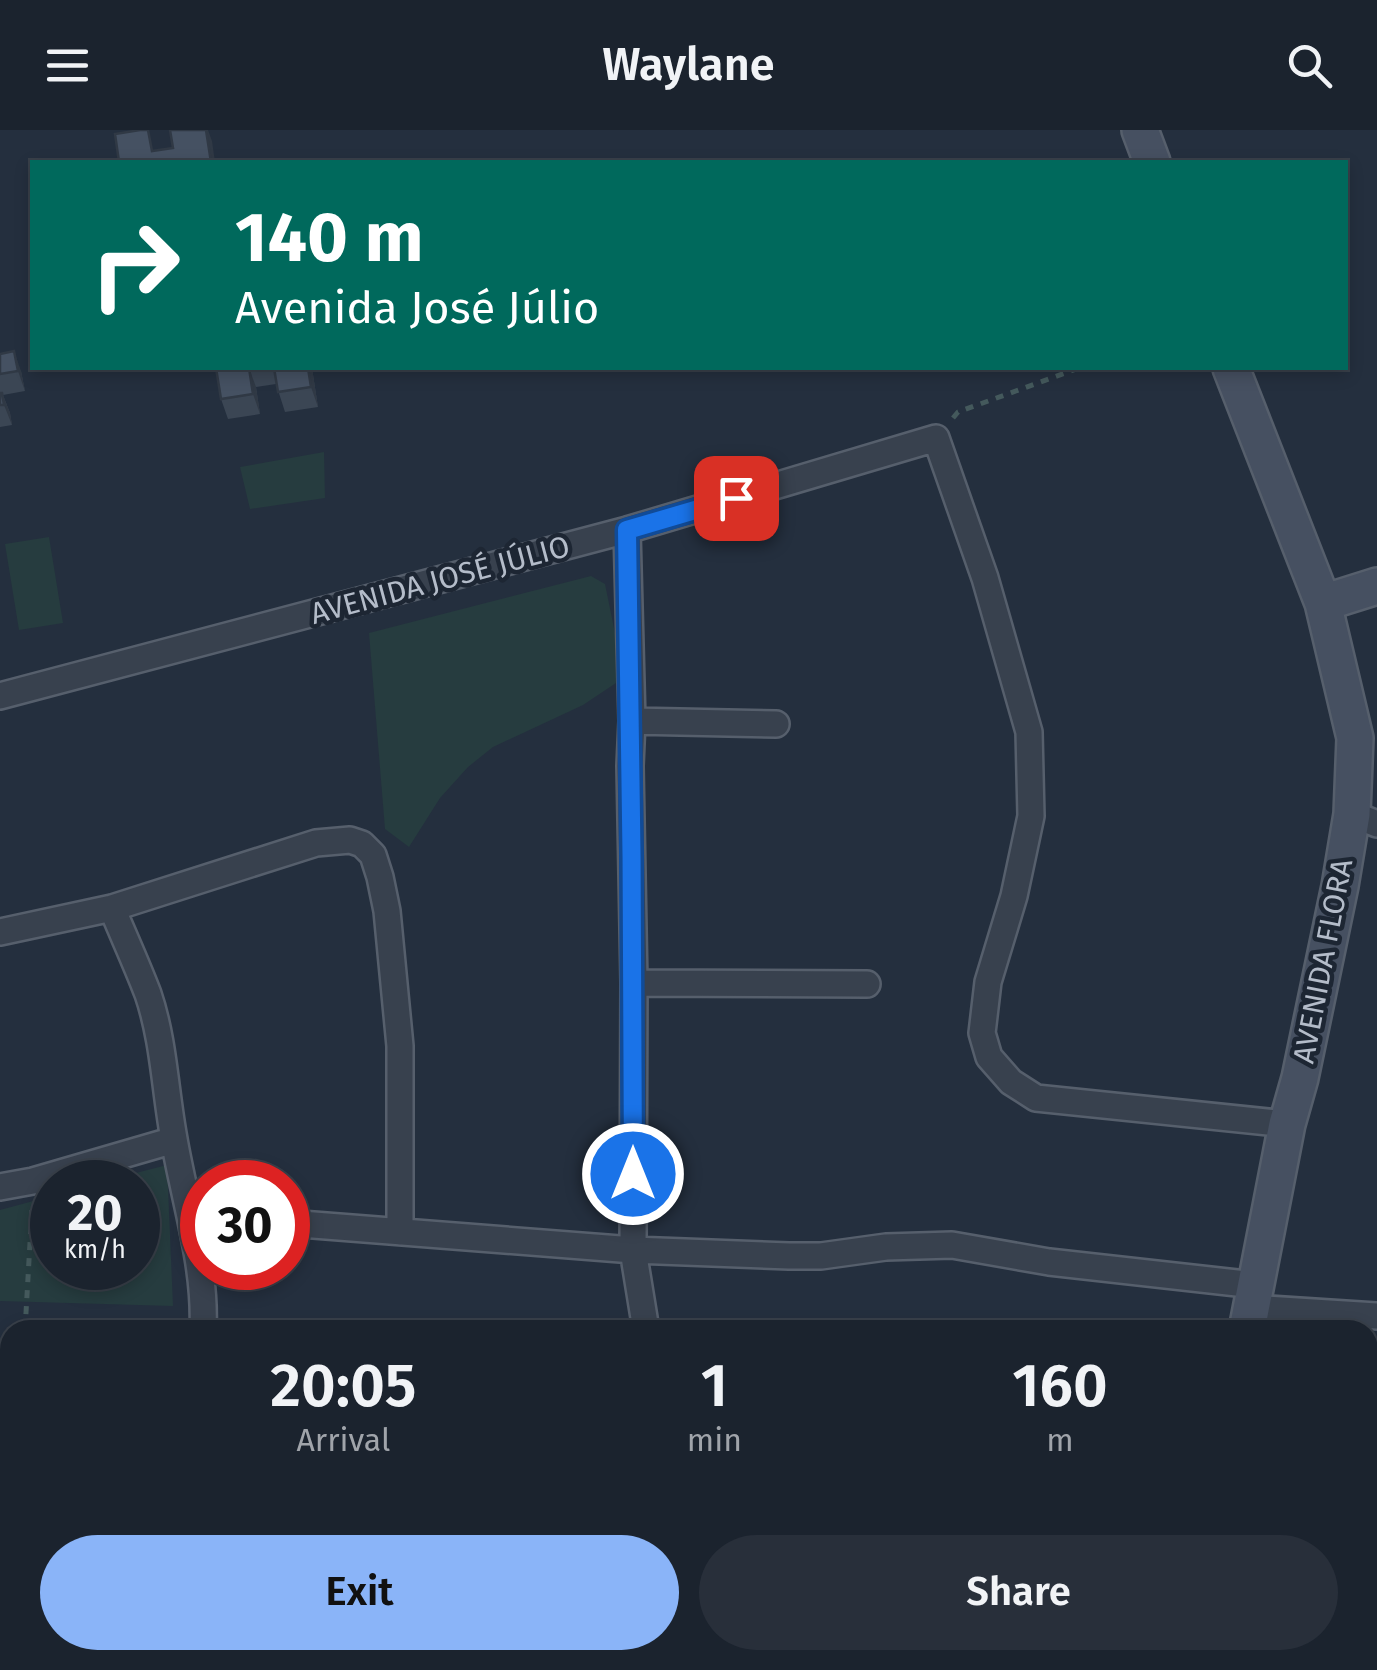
<!DOCTYPE html>
<meta charset="utf-8">
<style>
:root{--surface:#1b232e;--page:#282f3a;--text:#f1f3f6;--muted:#a0a4aa;--line:#39404a;--accent:#8ab4f8}
body{margin:0;font-family:"Fira Sans",sans-serif;background:var(--page);color:var(--text);height:100vh;display:flex;flex-direction:column;font-size:38px;white-space:nowrap}
*{box-sizing:border-box;margin:0}
p{font-size:32px;color:var(--muted)}
.icon{flex:none;width:55px;height:55px;fill:none;stroke:currentColor;stroke-width:2;stroke-linecap:round;stroke-linejoin:round}
.map{position:relative;flex:1;overflow:hidden}
.sheet{position:absolute;left:0px;top:1190px;width:1378px;height:350px;display:flex;flex-direction:column;background:var(--surface);border-radius:30px 30px 0 0;box-shadow:0 5px 15px #0003,0 0 0 2px var(--line)}
.sheet>*{flex:none}
.hud{position:absolute;left:30px;top:30px;width:1318px;height:210px;border-radius:0px;box-shadow:0 5px 15px #0003,0 0 0 2px var(--line);background:#00695c;color:#fff;overflow:hidden}
.speed{position:absolute;left:30px;top:1030px;display:flex;gap:20px;font-size:50px;font-weight:700;text-align:center}
.speed>*{display:grid;place-content:center;width:130px;height:130px;border-radius:50%;background:var(--surface);box-shadow:0 5px 15px #0003,0 0 0 2px var(--line);line-height:1}
.speed small{font-size:25px;font-weight:400}
.speed .limit{border:15px solid #d22;background:#fff;color:#111}
.pin{position:absolute;display:grid;place-items:center;width:85px;height:85px;color:#fff;margin:-42px;border-radius:20px;box-shadow:0 5px 15px #0006}
.me{position:absolute;width:110px;margin:-55px;rotate:0deg;stroke-linejoin:round;filter:drop-shadow(0 0 8px #0008)}
.turn{display:flex;align-items:center;gap:35px;height:210px;padding:0 40px;font-size:45px}
.turn .icon{width:130px;height:130px;stroke-width:2.5}
.turn b{display:block;font-size:70px;line-height:85px}
.eta{display:flex;justify-content:space-evenly;align-items:center;height:170px;text-align:center}
.eta b{font-size:60px;font-weight:600;line-height:70px}
.action{display:flex;gap:20px;margin-top:auto;padding:20px 40px}
.action a{flex:1;height:115px;border-radius:60px;background:var(--accent);color:#111;font-size:40px;font-weight:600;line-height:115px;text-align:center}
.action a+a{background:var(--page);color:var(--text)}
header{display:flex;justify-content:space-between;align-items:center;height:130px;padding:0 40px;background:var(--surface);font-size:45px;font-weight:600}
.map>svg:first-child{display:block}
.green{fill:#263c3f}
.lines{fill:none;stroke-linecap:round;stroke-linejoin:round}
.street-casing{stroke:#565f6c;stroke-width:30}
.secondary-casing{stroke:#565f6c;stroke-width:40}
.path{stroke:#44595c;stroke-width:5;stroke-dasharray:8 8;stroke-linecap:butt}
.street{stroke:#38414e;stroke-width:25}
.secondary{stroke:#465061;stroke-width:35}
.wall{fill:#3b4654}
.shaded-wall{fill:#303945}
.building{fill:#455162;stroke:#303945;stroke-width:2.5}
.route-casing{stroke:#114b97;stroke-width:25}
.route{stroke:#1a73e8;stroke-width:18}
.labels{text-anchor:middle;dominant-baseline:central;stroke-width:9;stroke-linejoin:round;paint-order:stroke}
.street-label{font-size:30px;fill:#b4bcc9;stroke:#1d2633}
</style>
<header><svg class="icon" aria-label="menu" viewBox="0 0 24 24"><path d="M4 6h16M4 12h16M4 18h16"/></svg>Waylane<svg class="icon" aria-label="search" viewBox="0 0 24 24"><circle cx="10" cy="10" r="6"/><path d="M15 15l6 6"/></svg></header>
<div class="map">
<svg width="1377" height="1540" viewBox="0 0 1377 1540">
<rect width="100%" height="100%" fill="#242f3e"/>
<path class="green" d="M 324,322 L 325,368 L 250,379 L 240,337 Z
M 49,407 L 63,493 L 19,500 L 5,414 Z
M 591,446 L 605,454 L 615,503 L 616,553 L 583,575 L 493,617 L 468,637 L 440,668 L 409,717 L 385,699 L 369,503 Z
M 167,1035 L 173,1176 L 0,1171 L 0,1080 L 52,1066 L 52,1138 L 138,1138 L 138,1052 L 101,1052 Z"/>
<g class="lines">
<defs>
<path id="street" d="M 627,400 L 632,591 L 630,636 L 634,853 L 633,1120 L 646,1200
M 0,566 L 627,400 L 936,308 L 985,448 L 1029,602 L 1031,686 L 1014,766 L 988,852 L 982,903 L 989,927 L 1011,952 L 1036,968 L 1287,994
M 632,591 L 776,594
M 1352,684 L 1377,694
M 112,778 C 124,807 137,835 148,864 C 164,911 165,961 174,1009 C 185,1073 206,1135 203,1200
M 0,802 L 112,778 L 316,713 L 350,710 L 362,714 L 373,725 L 380,747 L 387,781 L 400,916 L 400,1102
M 634,853 L 867,854
M 0,1057 L 33,1051 L 174,1010
M 288,1093 L 633,1120 L 789,1126 L 821,1126 L 886,1117 L 952,1115 L 1049,1132 L 1255,1155
M 1252,1178 L 1377,1186
M 1368,1454 L 1377,1454
M 184,1540 L 185,1530
M 631,1540 L 632,1530"/>
<path id="secondary" d="M 1140,0 L 1152,32
M 1231,238 L 1323,473 L 1355,608 L 1352,684 L 1340,756 L 1300,948 L 1287,994 L 1247,1200
M 1323,473 L 1377,456
M 1178,1540 L 1180,1530"/>
</defs>
<use href="#street" class="street-casing"/>
<use href="#secondary" class="secondary-casing"/>
<path class="path" d="M 953,288 L 958,282 L 1079,238
M 25,1200 L 32,1078"/>
<use href="#street" class="street"/>
<use href="#secondary" class="secondary"/>
</g>
<path class="wall" d="M 0,224 L 21,241 L 25,261 L 3,265 L 10,283 L 12,295 L 0,297 Z
M 216,238 L 312,238 L 318,277 L 285,282 L 276,254 L 256,257 L 260,284 L 228,289 L 221,269 Z"/>
<path class="shaded-wall" d="M 206,0 L 208,0 L 212,11 L 215,32 L 211,32 Z
M 14,221 L 21,241 L 25,261 L 18,241 Z
M 249,238 L 256,257 L 260,284 L 253,264 Z
M 308,238 L 312,238 L 318,277 L 311,257 Z
M 2,263 L 10,283 L 12,295 L 4,275 Z"/>
<path class="building" d="M 140,0 L 148,0 L 152,21 L 173,18 L 170,0 L 206,0 L 211,32 L 119,32 L 115,4 Z
M 14,221 L 18,241 L 0,244 L 0,224 Z
M 216,238 L 249,238 L 253,264 L 221,269 Z
M 274,238 L 308,238 L 311,257 L 278,262 Z
M 0,263 L 2,263 L 4,275 L 0,275 Z"/>
<g class="lines">
<defs>
<path id="route" d="M 633,1044 C 633,829 631,615 627,400 L 736,368"/>
</defs>
<use href="#route" class="route-casing"/>
<use href="#route" class="route"/>
</g>
<g class="labels">
<g class="street-label">
<text transform="translate(440 450) rotate(-15)">AVENIDA JOSÉ JÚLIO</text>
<text transform="translate(1323 831) rotate(-79)">AVENIDA FLORA</text>
</g>
</g>
</svg>
<div class="speed"><div>20<small>km/h</small></div><div class="limit">30</div></div>
<div class="pin" style="left:736px;top:368px;background:#d93025"><svg class="icon" aria-label="arrive" viewBox="0 0 24 24"><path d="M6 21V4h12l-3 4 3 4H6"/></svg></div>
<svg class="me" style="left:633px;top:1044px" viewBox="-20 -20 40 40"><circle r="17" fill="#1a73e8" stroke="#fff" stroke-width="3"/><path d="M0-11L8 9 0 5-8 9z" fill="#fff"/></svg>
<div class="hud">
<div class="turn"><svg class="icon" aria-label="right" viewBox="0 0 24 24"><path d="M7 20v-9h11M14 6l5 5-5 5"/></svg><div><b>140 m</b>Avenida José Júlio</div></div>
</div>
<section class="sheet">
<div class="eta">
<div><b>20:05</b><p>Arrival</p></div>
<div><b>1</b><p>min</p></div>
<div><b>160</b><p>m</p></div>
</div>
<div class="action"><a>Exit</a><a>Share</a></div>
</section>
</div>
